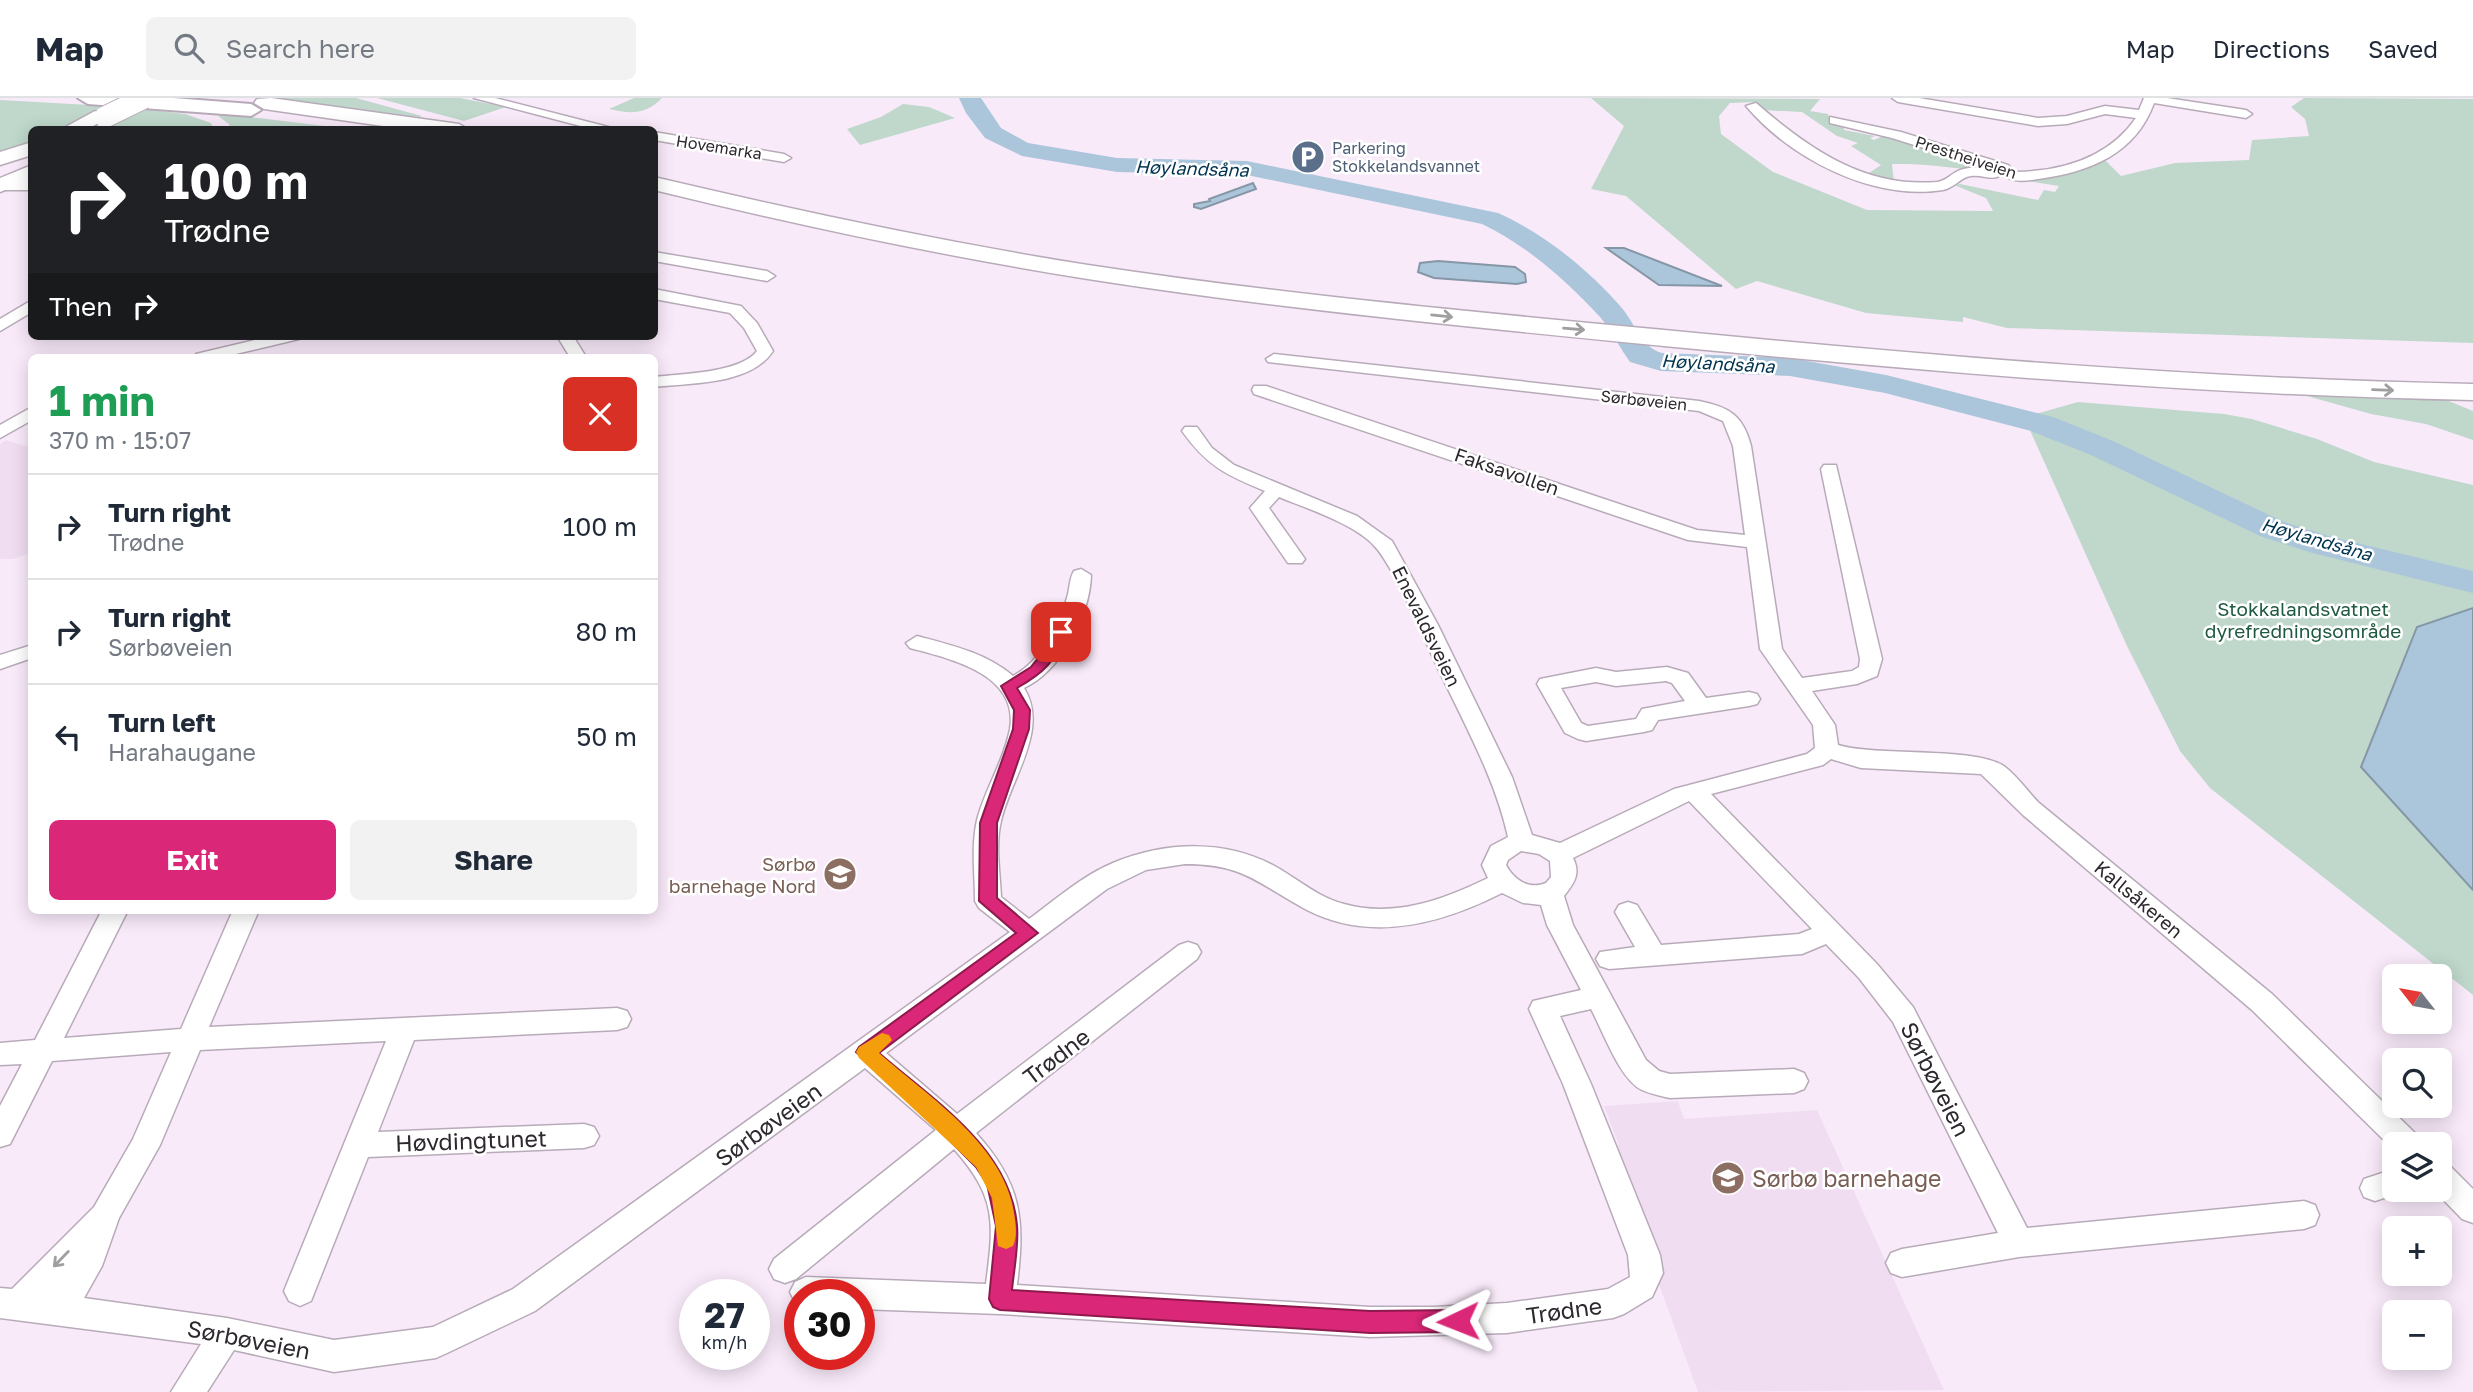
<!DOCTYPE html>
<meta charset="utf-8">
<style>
:root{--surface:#fff;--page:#f2f2f3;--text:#1f2937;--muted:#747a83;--line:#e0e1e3;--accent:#db2777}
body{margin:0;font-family:"Golos Text",sans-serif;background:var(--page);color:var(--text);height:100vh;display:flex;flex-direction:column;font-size:26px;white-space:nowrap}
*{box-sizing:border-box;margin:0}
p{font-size:23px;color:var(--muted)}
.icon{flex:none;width:38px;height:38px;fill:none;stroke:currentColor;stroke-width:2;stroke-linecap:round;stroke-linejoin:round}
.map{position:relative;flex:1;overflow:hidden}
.details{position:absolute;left:28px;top:256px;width:630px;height:560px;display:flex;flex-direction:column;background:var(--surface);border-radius:10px;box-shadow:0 4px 18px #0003}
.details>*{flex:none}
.guide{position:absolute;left:28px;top:28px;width:630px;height:214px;border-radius:10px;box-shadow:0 4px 18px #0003;background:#202124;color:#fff;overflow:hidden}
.needle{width:46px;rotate:301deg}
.controls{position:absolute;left:2382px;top:866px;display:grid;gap:14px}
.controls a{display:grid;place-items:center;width:70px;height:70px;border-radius:10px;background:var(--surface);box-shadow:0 4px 18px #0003;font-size:35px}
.speed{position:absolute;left:679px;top:1181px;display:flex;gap:14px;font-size:35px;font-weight:700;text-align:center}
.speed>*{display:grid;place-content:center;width:91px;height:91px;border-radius:50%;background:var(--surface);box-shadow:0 4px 18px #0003;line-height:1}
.speed small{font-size:18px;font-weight:400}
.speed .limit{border:10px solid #d22;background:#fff;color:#111}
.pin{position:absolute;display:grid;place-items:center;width:60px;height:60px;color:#fff;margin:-30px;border-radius:14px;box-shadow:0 4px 10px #0006}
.me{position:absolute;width:77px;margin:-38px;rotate:268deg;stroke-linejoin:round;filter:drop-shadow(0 0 5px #0008)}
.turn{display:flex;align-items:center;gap:24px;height:147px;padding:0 21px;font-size:32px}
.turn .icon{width:91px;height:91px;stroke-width:2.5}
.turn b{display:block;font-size:49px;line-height:60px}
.then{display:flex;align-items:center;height:66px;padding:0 21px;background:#0003;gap:14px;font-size:26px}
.round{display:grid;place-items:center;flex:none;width:74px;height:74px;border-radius:10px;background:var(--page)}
.summary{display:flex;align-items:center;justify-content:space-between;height:119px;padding:0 21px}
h1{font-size:42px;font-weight:700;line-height:52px;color:#1e9e55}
.primary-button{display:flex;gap:14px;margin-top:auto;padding:14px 21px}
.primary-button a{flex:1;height:80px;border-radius:10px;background:var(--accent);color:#fff;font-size:28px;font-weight:700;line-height:80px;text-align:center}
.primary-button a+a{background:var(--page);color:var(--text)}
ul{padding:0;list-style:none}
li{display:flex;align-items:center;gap:21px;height:105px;padding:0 21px;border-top:2px solid var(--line)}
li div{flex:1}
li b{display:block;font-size:26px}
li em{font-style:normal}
header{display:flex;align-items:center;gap:42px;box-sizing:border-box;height:98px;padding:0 35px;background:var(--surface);border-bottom:2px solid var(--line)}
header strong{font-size:33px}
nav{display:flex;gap:38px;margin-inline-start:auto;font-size:24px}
.search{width:490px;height:63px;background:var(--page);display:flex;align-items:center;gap:18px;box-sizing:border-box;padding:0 24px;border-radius:10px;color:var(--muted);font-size:26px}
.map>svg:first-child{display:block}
.built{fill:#f1ddf2}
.green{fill:#bfd8cb}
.water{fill:#abc6da;stroke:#8597a6;stroke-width:2}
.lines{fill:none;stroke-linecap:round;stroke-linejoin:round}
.river{fill:#abc6da;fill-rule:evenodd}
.minor-casing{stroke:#b8abb9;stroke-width:3}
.primary-casing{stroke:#b8abb9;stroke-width:3}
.trunk-casing{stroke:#b8abb9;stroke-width:3}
.motorway-casing{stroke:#b8abb9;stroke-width:4}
.minor{fill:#fff;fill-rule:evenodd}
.primary{fill:#fff;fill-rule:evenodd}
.trunk{fill:#fff;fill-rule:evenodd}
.motorway{fill:#fff;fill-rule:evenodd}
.primary-bridge-casing{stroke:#b8abb9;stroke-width:23;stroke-linecap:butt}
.primary-bridge{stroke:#fff;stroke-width:21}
.oneway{stroke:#a09ea0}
.route{fill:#db2777;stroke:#8e194d;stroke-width:2}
.slow{fill:#f59e0b}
.labels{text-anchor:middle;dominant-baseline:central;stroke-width:5;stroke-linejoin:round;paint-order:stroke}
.far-street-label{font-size:16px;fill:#2d282d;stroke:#fff}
.far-service-label{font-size:16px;fill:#4e5e75;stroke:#fff;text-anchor:start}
.far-water-label{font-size:18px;font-style:italic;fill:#00334f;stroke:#fff}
.street-label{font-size:19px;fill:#2d282d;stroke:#fff}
.park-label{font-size:19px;fill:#205942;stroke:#fff}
.education-label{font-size:19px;fill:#785e54;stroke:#fff;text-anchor:end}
.near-street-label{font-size:23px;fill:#2d282d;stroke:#fff}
.near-education-label{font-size:23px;fill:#785e54;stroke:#fff;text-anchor:start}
</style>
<header>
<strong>Map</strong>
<div class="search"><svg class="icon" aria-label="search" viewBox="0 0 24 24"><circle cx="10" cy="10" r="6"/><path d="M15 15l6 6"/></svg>Search here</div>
<nav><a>Map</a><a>Directions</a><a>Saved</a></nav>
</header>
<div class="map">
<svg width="2473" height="1294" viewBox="0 0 2473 1294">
<rect width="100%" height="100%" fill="#f9eafa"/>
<path class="built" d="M 6,342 L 31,350 L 31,455 L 13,461 L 0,461 L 0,346 Z
M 1678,1003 L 1684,1021 L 1817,1012 L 1944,1292 L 1698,1294 L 1621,1082 L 1618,1045 L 1604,1008 Z"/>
<path class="green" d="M 266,0 L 356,0 L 422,18 L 419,19 Z
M 377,0 L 460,0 L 506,9 L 464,23 Z
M 634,0 L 662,0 C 645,17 631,16 609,11 Z
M 1591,0 L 1820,1 L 1810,13 L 1828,16 L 1831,24 L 1844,27 L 1844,32 L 1875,38 L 1870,40 L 1874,42 L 1888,36 L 1994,70 L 1994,73 C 1960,72 1930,65 1896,66 L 1892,66 L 1894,84 L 1863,79 L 1881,67 L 1851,48 L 1858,45 L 1837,38 L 1802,14 L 1761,12 L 1755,4 L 1730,5 L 1719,18 L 1721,36 L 1773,74 L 1867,112 L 1993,113 L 1986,100 L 1954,87 L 1960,86 L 2038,102 L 2044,92 L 2055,94 L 2059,88 L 1995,78 C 2043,83 2059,80 2104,61 L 2121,78 L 2175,65 L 2249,62 L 2252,42 L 2309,38 L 2305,21 L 2291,9 L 2304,0 L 2473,1 L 2473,245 L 2007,230 L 1963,219 L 1963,224 L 1866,215 L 1757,183 L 1736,191 L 1626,98 L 1591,91 L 1624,28 Z
M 0,2 L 108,8 L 61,31 L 32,32 L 31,46 L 0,57 Z
M 903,6 L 929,9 L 955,20 L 860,47 L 847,31 L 881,19 Z
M 134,10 L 185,16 L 211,25 L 214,32 L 92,32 Z
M 224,16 L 350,31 L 230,31 L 229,26 L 218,18 Z
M 2340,296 L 2444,301 L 2473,313 L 2473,342 L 2426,326 L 2371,316 L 2307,298 Z
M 2078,304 L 2224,316 L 2252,321 L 2317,341 L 2374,364 L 2473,387 L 2473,897 L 2210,690 L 2180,653 L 2127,548 L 2029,330 L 2032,317 Z"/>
<path class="water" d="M 1253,85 L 1256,91 L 1201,111 L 1194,109 L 1194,106 L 1210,103 L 1209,101 Z
M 1606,150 L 1624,150 L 1722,188 L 1659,187 Z
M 1438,163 L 1515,169 L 1525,176 L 1526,184 L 1517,186 L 1434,180 L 1418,174 L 1420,165 Z
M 2473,510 L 2473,792 L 2361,669 L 2417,529 Z"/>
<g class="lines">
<path class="river" d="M 959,0 L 981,0 L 1001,30 L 1028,45 L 1117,60 L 1247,63 L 1498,115 C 1543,135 1588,171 1621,209 C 1635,225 1641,249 1662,255 L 1790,260 L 1886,277 L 2053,319 L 2113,343 L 2284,424 L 2332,439 L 2473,473 L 2473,495 L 2309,454 L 2260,438 L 2091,357 L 2031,333 L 1885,295 L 1790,278 L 1661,273 L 1630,264 C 1620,250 1611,232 1600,219 C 1566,182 1526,147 1482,126 L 1247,77 L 1117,74 L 1022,58 L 985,40 L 966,15 Z"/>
<defs>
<path id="minor" d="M 474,0 L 495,0 L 620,32 L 596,32 Z
M 1892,0 L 1919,0 L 2038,20 L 2067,18 L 2105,8 L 2139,12 L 2144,0 L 2167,0 L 2246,12 L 2252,16 L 2246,20 L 2154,5 C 2136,55 2091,74 2038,81 C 2026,83 2011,85 2002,76 C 1994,84 1982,76 1971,78 C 1961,79 1954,90 1943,92 C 1873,103 1791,61 1746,8 L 1756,5 C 1809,51 1865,90 1937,84 C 1945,83 1949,78 1956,74 C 1968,67 1984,70 1997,73 L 1892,40 L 1830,25 L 1830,19 L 1901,34 L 2008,67 L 2015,74 C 2063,73 2108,60 2136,20 L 2105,16 L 2067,26 L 2038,28 L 1898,4 Z
M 654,34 L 784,56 L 791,60 L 784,64 L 654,42 Z
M 654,154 L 767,173 L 775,178 L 767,183 L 654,163 Z
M 654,191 L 741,208 L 757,225 L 773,253 C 751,287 691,285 654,289 L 654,279 C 680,276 741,275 757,253 L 744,230 L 730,215 L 654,201 Z
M 32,202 L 32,214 L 0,233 L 0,221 Z
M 272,238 L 301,238 L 299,241 L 223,259 L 194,259 L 196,256 Z
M 557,238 L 573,238 L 586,259 L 570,259 Z
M 1274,256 L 1699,303 C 1729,309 1743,317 1751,348 L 1782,551 L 1802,580 L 1852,573 L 1859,569 L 1860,561 L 1821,371 L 1824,367 L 1836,367 L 1882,561 L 1877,578 L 1857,586 L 1812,593 L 1835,627 L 1838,647 C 1879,659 1977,648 2005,669 C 2018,679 2028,694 2039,705 L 2272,896 L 2417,1037 L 2421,1046 L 2394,1046 L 2394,1052 L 2252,912 L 2023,717 L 1981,676 L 1861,670 L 1831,661 L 1823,667 L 1711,696 L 1877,866 L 1913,909 L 2027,1130 L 2304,1103 L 2315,1107 L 2319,1117 L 2315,1127 L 2304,1131 L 2019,1159 L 1902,1179 L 1891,1175 L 1886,1165 L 1891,1155 L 1902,1151 L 1998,1135 L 1893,924 L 1859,880 L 1826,846 L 1802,856 L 1609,871 L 1600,868 L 1596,861 L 1600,854 L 1635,849 L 1615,814 L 1619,807 L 1628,804 L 1637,807 L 1661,847 L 1799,836 L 1812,831 L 1689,703 L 1573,760 C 1581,776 1574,785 1564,798 L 1573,827 L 1646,962 L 1659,973 L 1670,976 L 1794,971 L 1804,975 L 1808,983 L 1804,991 L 1794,995 L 1670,1000 C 1661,998 1651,996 1642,992 C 1620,982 1603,933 1591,911 L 1560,918 L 1591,986 L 1660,1157 L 1663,1175 L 1652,1199 L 1624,1216 L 1613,1220 L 1507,1235 L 1370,1239 L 1000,1216 L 859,1211 L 859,1197 L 800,1197 L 800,1206 L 795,1204 L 790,1194 L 795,1184 L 806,1179 L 986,1186 C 994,1124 997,1100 954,1051 L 796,1181 L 785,1185 L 774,1181 L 769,1171 L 774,1161 L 936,1032 L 865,970 L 535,1213 L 447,1255 L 436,1260 L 334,1274 L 234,1252 L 207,1294 L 171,1294 L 201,1246 L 0,1220 L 0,1190 L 12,1191 L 94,1109 L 133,1041 L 171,954 L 52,963 L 10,1046 L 0,1049 L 0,1008 L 22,966 L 0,967 L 0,945 L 35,942 L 102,812 L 128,812 L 64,940 L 181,931 L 233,812 L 259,812 L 209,929 L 617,910 L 627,913 L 631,921 L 627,929 L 617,932 L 414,942 L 378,1034 L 584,1026 L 594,1029 L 599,1038 L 594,1047 L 584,1050 L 368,1059 L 311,1203 L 300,1208 L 289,1203 L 284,1193 L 386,943 L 200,952 L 160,1047 L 119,1120 L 102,1168 L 84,1200 L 227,1220 L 334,1242 L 433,1229 L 513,1191 L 1010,834 L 979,810 L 975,803 C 975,776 971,749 977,722 C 985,691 1004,663 1010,631 C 1019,576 951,561 910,550 L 906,545 L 917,538 C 951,547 986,555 1013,578 C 1041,563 1058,529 1067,500 C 1070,491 1069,481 1074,473 L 1081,471 L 1091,477 C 1090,517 1061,573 1024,590 C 1050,631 1010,682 1001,723 C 995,748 1000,774 1001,799 L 1029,821 C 1056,801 1082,778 1113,765 C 1166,743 1228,741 1278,770 C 1300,783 1320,800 1344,806 C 1394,820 1443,802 1488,780 L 1482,767 L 1491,748 L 1508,739 C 1495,679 1462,622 1436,566 C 1421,534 1399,480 1378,452 C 1359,427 1308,411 1279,399 L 1269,410 L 1305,461 L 1302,465 L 1288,465 L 1250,410 L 1265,393 C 1226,377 1207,368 1182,333 L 1185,329 L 1197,329 L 1212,350 L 1234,367 L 1357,418 L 1392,443 L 1438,527 L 1512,679 L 1532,737 L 1560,745 L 1674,691 L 1807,656 L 1815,650 L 1813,627 L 1760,551 L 1747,449 L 1688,442 L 1254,296 L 1252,292 L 1254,288 L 1266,288 L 1697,432 L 1745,437 L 1733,348 L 1723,323 L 1699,313 L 1268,264 L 1266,261 ZM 1521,753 L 1539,756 L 1550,763 L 1551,779 L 1546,785 C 1529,792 1514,782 1506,767 L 1508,762 ZM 1185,766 C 1245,766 1258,786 1307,812 C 1371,845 1441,826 1502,795 L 1523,805 L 1541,807 L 1547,827 L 1581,892 L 1533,903 L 1529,911 L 1563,986 L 1628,1157 L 1630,1179 L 1608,1191 L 1507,1205 L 1433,1209 L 1370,1209 L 1017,1187 C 1025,1121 1022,1086 976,1035 L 1197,861 L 1201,854 L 1197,847 L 1188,844 L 1179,847 L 957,1016 L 886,955 L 1107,791 L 1146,772 Z
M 32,309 L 32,322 L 0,340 L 0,327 Z
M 32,547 L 32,560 L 0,571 L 0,557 Z
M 1667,569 L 1688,575 L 1706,600 L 1749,594 L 1757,596 L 1760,601 L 1757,606 L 1749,608 L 1658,622 L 1652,632 L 1644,634 L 1586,643 L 1578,641 L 1565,635 L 1537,586 L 1540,581 L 1596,570 L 1616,574 ZM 1666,583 L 1672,585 L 1685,603 L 1642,611 L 1636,621 L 1588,628 L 1581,625 L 1561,590 L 1596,584 L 1616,588 Z
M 2440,1065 L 2451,1069 L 2473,1091 L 2473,1125 L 2462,1121 L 2434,1092 L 2440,1092 Z
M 2394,1071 L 2394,1092 L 2405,1093 L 2375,1103 L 2364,1099 L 2360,1090 L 2364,1081 Z"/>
<path id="primary" d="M 95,13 L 105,19 C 93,33 76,32 60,32 Z
M 32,44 L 32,57 L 0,67 L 0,54 Z
M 32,67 L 32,81 L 0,94 L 0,80 Z"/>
<path id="trunk" d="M 271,0 L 459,26 L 469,32 L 411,32 L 264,11 L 254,5 L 257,1 Z
M 32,78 L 32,92 L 0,92 L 0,82 Z
M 654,79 C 798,113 942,144 1088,167 C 1279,196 1472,214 1664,232 C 1934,258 2202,281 2473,286 L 2473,302 C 2202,297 1933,274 1664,248 C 1472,229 1279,211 1088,181 C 942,158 798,127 654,92 Z"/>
<path id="motorway" d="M 78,0 L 173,0 L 251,6 L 261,12 L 251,18 L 88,6 Z
M 82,25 L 93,31 L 71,32 Z"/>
</defs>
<use href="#minor" class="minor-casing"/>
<use href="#primary" class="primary-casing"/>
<use href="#trunk" class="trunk-casing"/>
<use href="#motorway" class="motorway-casing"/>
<use href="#minor" class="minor"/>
<use href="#primary" class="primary"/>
<use href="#trunk" class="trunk"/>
<use href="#motorway" class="motorway"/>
<defs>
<path id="primary-bridge" d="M 105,19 L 144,0"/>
</defs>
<use href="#primary-bridge" class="primary-bridge-casing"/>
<use href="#primary-bridge" class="primary-bridge"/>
</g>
<defs><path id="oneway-shaft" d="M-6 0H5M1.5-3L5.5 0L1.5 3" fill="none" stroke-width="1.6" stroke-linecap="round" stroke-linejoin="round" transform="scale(1.75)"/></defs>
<g class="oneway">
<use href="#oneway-shaft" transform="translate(1442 218) rotate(6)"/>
<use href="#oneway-shaft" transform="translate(1574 231) rotate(5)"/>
<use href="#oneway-shaft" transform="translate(2383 292) rotate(2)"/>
<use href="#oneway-shaft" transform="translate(61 1161) rotate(134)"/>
</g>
<path class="route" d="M 1061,530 L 1068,534 C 1054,564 1045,574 1017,590 L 1030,612 L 1029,631 L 997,725 L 997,800 L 1038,835 L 879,955 C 933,1002 1010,1050 1017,1127 C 1019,1147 1014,1171 1012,1192 L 1370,1213 L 1458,1212 L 1466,1215 L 1469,1223 L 1466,1230 L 1458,1234 L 1370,1235 L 1000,1212 L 993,1209 L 989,1201 L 996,1128 L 987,1086 L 976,1069 L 948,1041 L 856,954 L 859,949 L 1016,835 L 979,803 L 980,725 L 1013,631 L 1014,612 L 1001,588 L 1031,569 L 1044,553 L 1055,531 Z"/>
<path class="slow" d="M 882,935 L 889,937 L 892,942 L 879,955 C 930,1000 1009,1050 1015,1122 C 1016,1131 1017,1139 1013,1148 L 1006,1151 L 998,1148 L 992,1100 L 976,1069 L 859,960 L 856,954 L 859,949 Z"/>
<defs>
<symbol id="parking-disc" viewBox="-11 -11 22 22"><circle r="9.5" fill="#5c6f8a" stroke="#fff"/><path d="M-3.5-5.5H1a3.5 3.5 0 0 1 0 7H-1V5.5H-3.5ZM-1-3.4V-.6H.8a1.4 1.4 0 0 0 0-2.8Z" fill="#fff"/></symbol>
<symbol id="school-disc" viewBox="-11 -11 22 22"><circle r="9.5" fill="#8d6e63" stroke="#fff"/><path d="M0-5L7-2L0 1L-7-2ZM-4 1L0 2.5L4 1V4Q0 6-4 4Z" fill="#fff"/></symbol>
</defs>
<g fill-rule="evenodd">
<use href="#parking-disc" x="1289" y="40" width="38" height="38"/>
<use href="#school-disc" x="821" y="757" width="38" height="38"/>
<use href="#school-disc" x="1709" y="1061" width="38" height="38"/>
</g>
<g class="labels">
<g class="far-street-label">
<text transform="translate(719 49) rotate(9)">Hovemarka</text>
<text transform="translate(1966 59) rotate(18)">Prestheiveien</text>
<text transform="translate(1644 302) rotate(6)">Sørbøveien</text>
</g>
<g class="far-service-label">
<text x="1332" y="50">Parkering<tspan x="1332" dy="18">Stokkelandsvannet</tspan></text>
</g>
<g class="far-water-label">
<text transform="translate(1192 70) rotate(2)">Høylandsåna</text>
<text transform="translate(1718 265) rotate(3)">Høylandsåna</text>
<text transform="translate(2317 441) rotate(16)">Høylandsåna</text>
</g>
<g class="street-label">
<text transform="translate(1507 373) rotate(19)">Faksavollen</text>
<text transform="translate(1427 528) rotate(64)">Enevaldsveien</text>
<text transform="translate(2139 801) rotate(40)">Kallsåkeren</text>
</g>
<g class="park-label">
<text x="2303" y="510">Stokkalandsvatnet<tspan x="2303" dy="22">dyrefredningsområde</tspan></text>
</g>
<g class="education-label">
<text x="816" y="765">Sørbø<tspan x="816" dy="22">barnehage Nord</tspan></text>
</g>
<g class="near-street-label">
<text transform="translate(1056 958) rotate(-37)">Trødne</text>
<text transform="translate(1936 981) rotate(63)">Sørbøveien</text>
<text transform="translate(768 1026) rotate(-36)">Sørbøveien</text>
<text transform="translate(471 1042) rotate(-2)">Høvdingtunet</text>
<text transform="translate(1564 1212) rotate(-8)">Trødne</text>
<text transform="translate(249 1241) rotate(11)">Sørbøveien</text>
</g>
<g class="near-education-label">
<text x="1752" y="1080">Sørbø barnehage</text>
</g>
</g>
</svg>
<div class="controls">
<a><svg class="needle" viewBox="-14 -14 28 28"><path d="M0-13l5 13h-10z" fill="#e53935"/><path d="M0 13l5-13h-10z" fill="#747a83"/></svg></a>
<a><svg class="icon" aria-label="search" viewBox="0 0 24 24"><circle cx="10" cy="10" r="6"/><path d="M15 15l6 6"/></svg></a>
<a><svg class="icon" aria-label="layers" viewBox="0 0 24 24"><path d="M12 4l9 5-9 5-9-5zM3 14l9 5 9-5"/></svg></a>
<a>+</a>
<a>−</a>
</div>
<div class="speed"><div>27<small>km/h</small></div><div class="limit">30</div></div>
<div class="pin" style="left:1061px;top:534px;background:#d93025"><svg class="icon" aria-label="arrive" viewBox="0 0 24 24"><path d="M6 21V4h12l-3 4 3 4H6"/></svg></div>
<svg class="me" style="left:1458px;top:1223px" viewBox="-20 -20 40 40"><path d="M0-17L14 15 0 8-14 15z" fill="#db2777" stroke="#fff" stroke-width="4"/></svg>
<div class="guide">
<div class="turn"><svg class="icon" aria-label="right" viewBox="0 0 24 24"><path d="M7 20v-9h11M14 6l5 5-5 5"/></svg><div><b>100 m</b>Trødne</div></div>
<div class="then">Then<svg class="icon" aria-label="right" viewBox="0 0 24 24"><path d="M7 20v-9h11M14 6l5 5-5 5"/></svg></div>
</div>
<section class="details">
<div class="summary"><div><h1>1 min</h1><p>370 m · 15:07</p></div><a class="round" style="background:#d93025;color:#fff"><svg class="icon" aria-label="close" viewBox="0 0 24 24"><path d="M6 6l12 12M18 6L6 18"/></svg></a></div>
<ul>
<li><svg class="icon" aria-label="right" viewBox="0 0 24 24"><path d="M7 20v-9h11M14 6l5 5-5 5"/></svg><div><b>Turn right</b><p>Trødne</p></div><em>100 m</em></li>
<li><svg class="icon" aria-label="right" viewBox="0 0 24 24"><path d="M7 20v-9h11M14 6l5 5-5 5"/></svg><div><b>Turn right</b><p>Sørbøveien</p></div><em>80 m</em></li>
<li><svg class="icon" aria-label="left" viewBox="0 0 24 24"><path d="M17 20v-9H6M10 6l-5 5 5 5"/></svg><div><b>Turn left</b><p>Harahaugane</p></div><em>50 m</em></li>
</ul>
<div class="primary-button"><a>Exit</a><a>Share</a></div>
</section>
</div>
